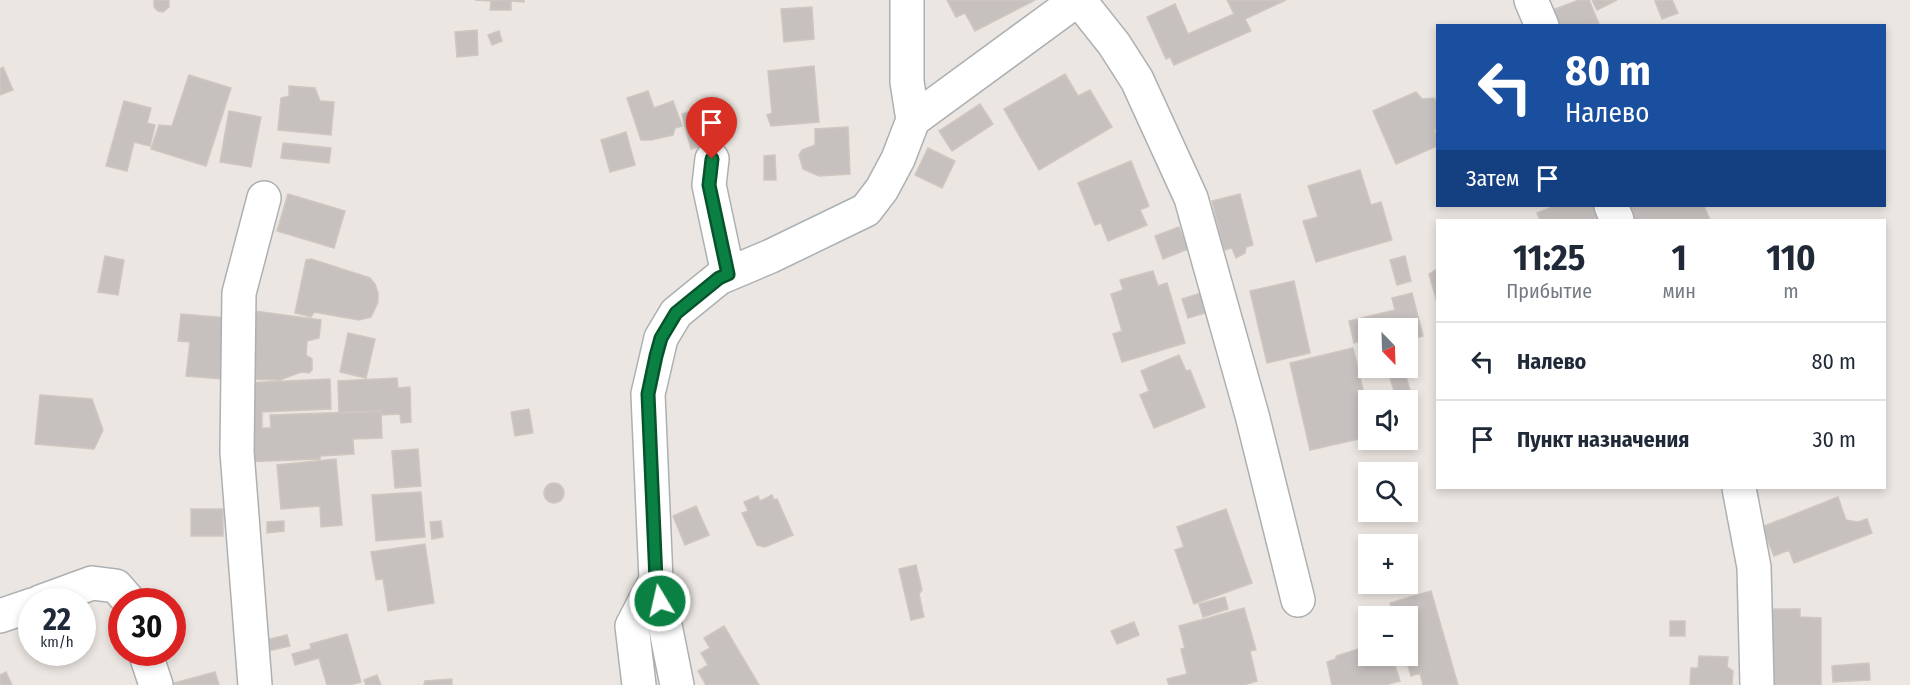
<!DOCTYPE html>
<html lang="ru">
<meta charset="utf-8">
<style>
:root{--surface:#fff;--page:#f6f6f7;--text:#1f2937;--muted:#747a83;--line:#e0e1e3}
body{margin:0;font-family:"Fira Sans Condensed",sans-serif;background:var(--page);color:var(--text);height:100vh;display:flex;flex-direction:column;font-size:22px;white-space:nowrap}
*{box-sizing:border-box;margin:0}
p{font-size:20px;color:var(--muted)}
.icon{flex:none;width:33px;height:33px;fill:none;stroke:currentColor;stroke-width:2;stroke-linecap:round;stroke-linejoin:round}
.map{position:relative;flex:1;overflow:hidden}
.side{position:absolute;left:1436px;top:219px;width:450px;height:270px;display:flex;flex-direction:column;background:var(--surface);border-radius:0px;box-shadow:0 3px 9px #0003}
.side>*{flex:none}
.guide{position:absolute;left:1436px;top:24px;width:450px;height:183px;border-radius:0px;box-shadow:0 3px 9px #0003;background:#1a4fa0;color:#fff;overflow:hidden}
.needle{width:39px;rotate:157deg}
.controls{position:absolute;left:1358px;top:318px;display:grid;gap:12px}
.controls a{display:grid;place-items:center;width:60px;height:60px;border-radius:0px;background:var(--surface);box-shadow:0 3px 9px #0003;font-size:30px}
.speed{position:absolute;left:18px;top:588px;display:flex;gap:12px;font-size:30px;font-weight:700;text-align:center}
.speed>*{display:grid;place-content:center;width:78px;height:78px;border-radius:50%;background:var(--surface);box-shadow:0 3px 9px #0003;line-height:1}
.speed small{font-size:15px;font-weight:400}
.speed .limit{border:9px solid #d22;background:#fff;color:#111}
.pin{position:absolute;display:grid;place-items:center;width:51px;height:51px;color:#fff;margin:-62px -26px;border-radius:50% 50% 50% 0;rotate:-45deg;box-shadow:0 0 6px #0007}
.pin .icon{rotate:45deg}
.me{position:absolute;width:66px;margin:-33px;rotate:351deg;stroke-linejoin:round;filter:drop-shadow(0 0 4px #0008)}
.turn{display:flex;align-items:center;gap:21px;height:126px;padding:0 30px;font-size:27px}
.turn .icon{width:78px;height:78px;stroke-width:2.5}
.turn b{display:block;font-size:42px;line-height:51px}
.then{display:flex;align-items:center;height:57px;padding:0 30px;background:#0003;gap:12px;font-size:22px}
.eta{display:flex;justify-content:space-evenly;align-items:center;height:102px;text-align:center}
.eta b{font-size:36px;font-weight:700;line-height:42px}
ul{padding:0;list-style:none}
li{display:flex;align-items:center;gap:18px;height:78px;padding:0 30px;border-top:2px solid var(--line)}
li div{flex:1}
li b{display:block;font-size:22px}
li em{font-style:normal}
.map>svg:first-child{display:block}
.building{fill:#c6c1be;stroke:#cfc6c0;stroke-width:1.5}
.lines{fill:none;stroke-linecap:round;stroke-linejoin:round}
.minor-casing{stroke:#acb0b3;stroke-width:36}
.minor{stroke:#fff;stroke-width:33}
.route-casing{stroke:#07532c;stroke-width:15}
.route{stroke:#0b8043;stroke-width:10}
</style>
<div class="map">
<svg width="1910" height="685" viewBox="0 0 1910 685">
<rect width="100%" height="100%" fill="#ebe6e1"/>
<path class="building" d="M 154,0 L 169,0 L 169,7 L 163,12 L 158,11 L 154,7 Z
M 475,0 L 524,0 L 524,2 L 511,1 L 511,10 L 490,10 L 491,1 Z
M 947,0 L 1035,0 L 975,31 L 965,13 L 956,17 Z
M 1227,0 L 1286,0 L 1245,19 L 1251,31 L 1174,65 L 1170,57 L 1166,59 L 1147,17 L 1175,4 L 1188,34 L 1234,14 Z
M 1579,0 L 1589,0 L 1599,24 L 1556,26 L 1550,11 Z
M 1592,0 L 1617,0 L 1597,10 Z
M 1672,0 L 1678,13 L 1662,19 L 1655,1 Z
M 812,7 L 814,39 L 784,42 L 781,9 Z
M 477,30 L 478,55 L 457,57 L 455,32 Z
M 499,31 L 502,41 L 492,45 L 488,35 Z
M 814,66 L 819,122 L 771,126 L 767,115 L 772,113 L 768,71 Z
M 3,67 L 13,90 L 0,95 L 0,69 Z
M 1065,74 L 1078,96 L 1090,90 L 1112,127 L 1039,170 L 1004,109 Z
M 189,75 L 231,88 L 206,166 L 151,149 L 159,125 L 172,126 Z
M 289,86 L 315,88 L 320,101 L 334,102 L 331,135 L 278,130 L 281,98 L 289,96 Z
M 648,91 L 654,108 L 673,101 L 682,126 L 675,128 L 673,135 L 651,140 L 641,140 L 627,98 Z
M 1416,92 L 1422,99 L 1434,98 L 1437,103 L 1437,129 L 1434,130 L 1437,136 L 1437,146 L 1396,164 L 1373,111 Z
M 124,101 L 151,108 L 147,123 L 155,125 L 150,146 L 134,142 L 127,171 L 106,166 Z
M 980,104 L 993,124 L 952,151 L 939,131 Z
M 699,109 L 708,144 L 691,149 L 682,114 Z
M 229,111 L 261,117 L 251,167 L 220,162 Z
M 848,127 L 850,174 L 819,176 L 803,169 L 799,155 L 802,150 L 815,145 L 815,129 Z
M 626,132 L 635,165 L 610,172 L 601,140 Z
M 283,143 L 331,148 L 329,163 L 281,158 Z
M 928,148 L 955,161 L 942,188 L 915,175 Z
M 775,155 L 776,180 L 764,180 L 764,156 Z
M 1131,161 L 1149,206 L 1140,210 L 1147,225 L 1108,241 L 1101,223 L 1095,225 L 1078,183 Z
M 1360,170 L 1371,205 L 1381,202 L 1392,240 L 1316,262 L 1303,221 L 1318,217 L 1308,186 Z
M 288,194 L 345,211 L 334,248 L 277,231 Z
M 1240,194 L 1253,245 L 1246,247 L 1245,253 L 1236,258 L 1232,248 L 1224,250 L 1212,201 Z
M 1555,206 L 1594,206 L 1599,217 L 1592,220 L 1540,220 L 1537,213 Z
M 1626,206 L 1704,206 L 1710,220 L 1629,220 Z
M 1179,227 L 1188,249 L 1163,259 L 1155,236 Z
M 105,256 L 124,260 L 118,295 L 98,292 Z
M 1405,256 L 1411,281 L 1397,285 L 1390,260 Z
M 311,259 L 370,278 L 375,284 L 378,293 L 378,302 L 371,317 L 359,320 L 314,312 L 311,317 L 295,313 L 306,260 Z
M 1437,269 L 1437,302 L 1429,274 Z
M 1153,271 L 1158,286 L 1167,283 L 1185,343 L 1122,362 L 1113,334 L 1122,331 L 1111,294 L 1123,290 L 1120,280 Z
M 1294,281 L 1310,353 L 1267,363 L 1250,291 Z
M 1201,293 L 1208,312 L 1188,318 L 1182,299 Z
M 1412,293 L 1423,336 L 1407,340 L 1407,328 L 1368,328 L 1368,339 L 1354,343 L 1349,321 L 1395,310 L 1392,298 Z
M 254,311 L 321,320 L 319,338 L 307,341 L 306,355 L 312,359 L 312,370 L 309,373 L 301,372 L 280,380 L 247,379 Z
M 181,314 L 228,318 L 222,379 L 186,376 L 190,342 L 178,341 Z
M 348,333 L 375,339 L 366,378 L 340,372 Z
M 1353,348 L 1368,410 L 1368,437 L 1310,450 L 1290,363 Z
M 1179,355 L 1186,371 L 1190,370 L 1205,407 L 1154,428 L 1140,395 L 1149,391 L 1141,371 Z
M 1404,370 L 1412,397 L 1397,400 L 1389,375 Z
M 397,378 L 398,388 L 410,387 L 411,422 L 401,423 L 400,414 L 381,415 L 381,411 L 339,413 L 338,381 Z
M 330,379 L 331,409 L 262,412 L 262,428 L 271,428 L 270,415 L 381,411 L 382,438 L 353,439 L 354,454 L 320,456 L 320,459 L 244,462 L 241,383 Z
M 40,395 L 92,399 L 103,430 L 94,449 L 35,444 Z
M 529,409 L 533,433 L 515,436 L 511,412 Z
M 418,449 L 421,486 L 395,488 L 392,451 Z
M 336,459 L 342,525 L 321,527 L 320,506 L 281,509 L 277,465 Z
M544 493a10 10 0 1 1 20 0a10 10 0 1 1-20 0Z
M 421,492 L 425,537 L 376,541 L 372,495 Z
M 772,495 L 774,500 L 777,499 L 793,535 L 765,547 L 757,545 L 742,513 L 748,511 L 744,502 L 758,496 L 760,501 Z
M 1838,497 L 1846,520 L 1858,522 L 1867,519 L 1872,533 L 1794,563 L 1789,550 L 1774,556 L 1762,527 Z
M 696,506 L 709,535 L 685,545 L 673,516 Z
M 191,509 L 223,509 L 223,536 L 191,536 Z
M 1226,509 L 1252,583 L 1194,604 L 1175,550 L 1184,547 L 1177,527 Z
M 284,521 L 284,531 L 267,533 L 267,522 Z
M 441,521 L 443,537 L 432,539 L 430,522 Z
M 425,544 L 434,603 L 388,611 L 383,579 L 376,580 L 371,552 Z
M 916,565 L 922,590 L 919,594 L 924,617 L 911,620 L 899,569 Z
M 1431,591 L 1458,685 L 1423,685 L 1420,673 L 1411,676 L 1405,656 L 1407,656 L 1407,616 L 1394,616 L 1390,603 Z
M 1225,597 L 1228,609 L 1203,617 L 1199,604 Z
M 1244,608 L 1256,650 L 1250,651 L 1257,681 L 1244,685 L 1169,685 L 1167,679 L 1187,674 L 1181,649 L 1185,648 L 1179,626 Z
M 1767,609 L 1800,609 L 1800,617 L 1821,618 L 1821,685 L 1774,685 L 1773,641 L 1768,641 Z
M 1670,621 L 1685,621 L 1685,636 L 1670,636 Z
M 1134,622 L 1139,635 L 1117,644 L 1111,631 Z
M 724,626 L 759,685 L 706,685 L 698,671 L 708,665 L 701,653 L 710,648 L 704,638 Z
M 347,634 L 361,682 L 350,685 L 327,685 L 319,658 L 295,665 L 292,654 L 311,649 L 310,644 Z
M 287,635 L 290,646 L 263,652 L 261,641 Z
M 1368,646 L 1368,656 L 1392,656 L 1400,681 L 1385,685 L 1332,685 L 1327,662 L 1336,659 L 1336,656 Z
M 1699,656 L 1728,657 L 1727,667 L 1733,671 L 1732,685 L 1690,685 L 1691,668 L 1698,668 Z
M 1869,663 L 1870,680 L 1833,682 L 1832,666 Z
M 6,672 L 12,685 L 0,685 L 0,675 Z
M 215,672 L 219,685 L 167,685 Z
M 377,675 L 381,685 L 366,685 L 364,680 Z
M 452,679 L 452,685 L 424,685 L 425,681 Z"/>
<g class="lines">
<defs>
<path id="minor" d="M 907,0 L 907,82 L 913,120
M 1079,0 L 1114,44 L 1137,80 L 1191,198 L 1252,415 L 1298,600
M 1531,0 L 1542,26
M 712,159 L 709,185 L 728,274
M 1611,206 L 1617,220
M 1739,488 L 1754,567 L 1757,685
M 40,602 L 92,583 L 116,586 L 130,602
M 0,616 L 32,605
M 145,652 L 156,685
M 255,685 L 237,452 L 239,293 L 264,198
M 639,685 L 632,626 L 656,580
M 677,685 L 656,580 L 648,394 L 661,338 L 676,313 L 719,278 L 771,256 L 866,210 L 882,189 L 898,159 L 913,120 L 1077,0"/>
</defs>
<use href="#minor" class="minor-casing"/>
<use href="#minor" class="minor"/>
</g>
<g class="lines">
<defs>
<path id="route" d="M 660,601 L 656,580 L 648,394 L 656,356 L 661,338 L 676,313 L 719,278 L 728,274 L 709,185 L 712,159"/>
</defs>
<use href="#route" class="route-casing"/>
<use href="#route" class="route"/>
</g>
</svg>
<div class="controls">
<a><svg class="needle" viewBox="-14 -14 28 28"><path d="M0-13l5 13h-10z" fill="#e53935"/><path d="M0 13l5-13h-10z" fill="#747a83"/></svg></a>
<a><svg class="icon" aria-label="sound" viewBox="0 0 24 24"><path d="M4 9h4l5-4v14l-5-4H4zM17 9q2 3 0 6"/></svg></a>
<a><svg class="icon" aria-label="search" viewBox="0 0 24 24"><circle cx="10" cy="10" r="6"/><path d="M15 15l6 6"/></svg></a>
<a>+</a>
<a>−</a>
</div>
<div class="speed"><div>22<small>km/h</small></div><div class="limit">30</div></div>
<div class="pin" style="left:712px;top:159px;background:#d93025"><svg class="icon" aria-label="arrive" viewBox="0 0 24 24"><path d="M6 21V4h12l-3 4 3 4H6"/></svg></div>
<svg class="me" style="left:660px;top:601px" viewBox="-20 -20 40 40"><circle r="17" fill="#0b8043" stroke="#fff" stroke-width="3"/><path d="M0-11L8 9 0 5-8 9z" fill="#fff"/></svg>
<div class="guide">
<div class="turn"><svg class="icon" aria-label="left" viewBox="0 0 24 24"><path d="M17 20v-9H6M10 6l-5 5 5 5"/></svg><div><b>80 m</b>Налево</div></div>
<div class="then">Затем<svg class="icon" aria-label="arrive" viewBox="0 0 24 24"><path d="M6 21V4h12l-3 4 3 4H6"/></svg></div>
</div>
<section class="side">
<div class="eta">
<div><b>11:25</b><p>Прибытие</p></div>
<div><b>1</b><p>мин</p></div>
<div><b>110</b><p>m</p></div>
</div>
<ul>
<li><svg class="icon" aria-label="left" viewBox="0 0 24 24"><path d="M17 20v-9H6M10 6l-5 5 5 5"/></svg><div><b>Налево</b></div><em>80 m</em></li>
<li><svg class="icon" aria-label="arrive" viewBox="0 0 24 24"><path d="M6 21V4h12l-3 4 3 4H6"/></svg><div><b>Пункт назначения</b></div><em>30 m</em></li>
</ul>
</section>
</div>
